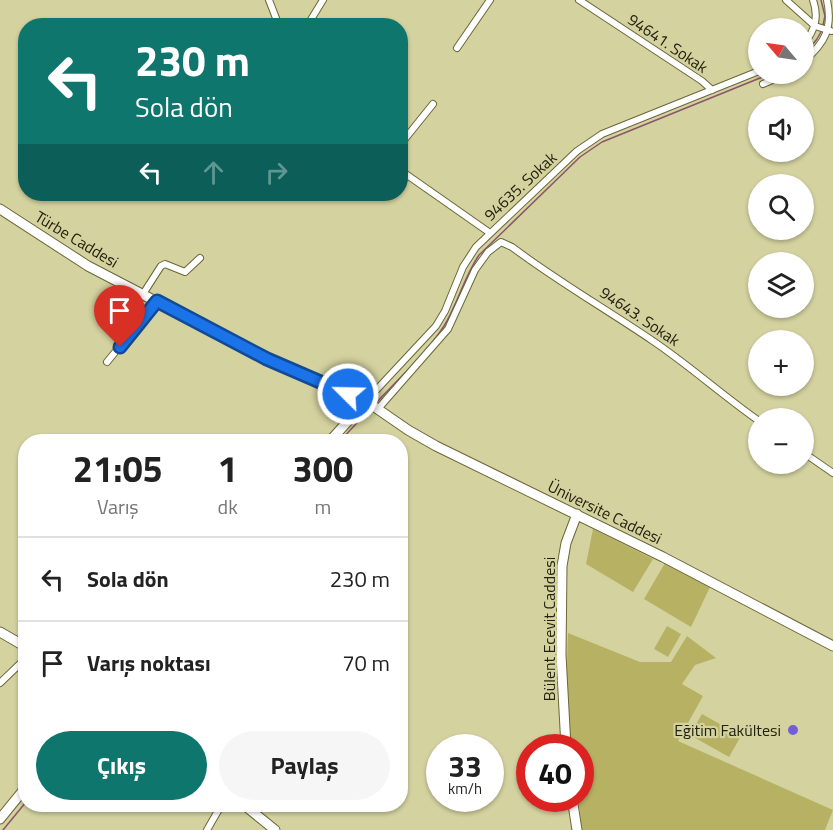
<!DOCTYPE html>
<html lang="tr">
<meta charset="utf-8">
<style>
:root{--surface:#fff;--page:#f6f6f6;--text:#222;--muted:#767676;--line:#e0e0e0;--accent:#0f766e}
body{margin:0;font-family:"Titillium Web",sans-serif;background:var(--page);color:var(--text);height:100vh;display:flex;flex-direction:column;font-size:22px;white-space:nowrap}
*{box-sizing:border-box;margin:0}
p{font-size:20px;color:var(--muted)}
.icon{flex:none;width:33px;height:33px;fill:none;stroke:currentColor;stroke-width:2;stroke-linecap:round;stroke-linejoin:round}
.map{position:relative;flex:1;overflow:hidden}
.details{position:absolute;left:18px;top:434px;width:390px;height:378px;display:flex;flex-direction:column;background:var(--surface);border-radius:24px;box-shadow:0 2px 4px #0004}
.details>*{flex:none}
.hud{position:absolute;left:18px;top:18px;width:390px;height:183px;border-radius:24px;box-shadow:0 2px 4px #0004;background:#0f766e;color:#fff;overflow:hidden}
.needle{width:39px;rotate:299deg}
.buttons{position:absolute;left:748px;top:18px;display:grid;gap:12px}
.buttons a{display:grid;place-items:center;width:66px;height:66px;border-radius:50%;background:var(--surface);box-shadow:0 2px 4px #0004;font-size:30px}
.speed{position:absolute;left:426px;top:734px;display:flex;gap:12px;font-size:30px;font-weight:700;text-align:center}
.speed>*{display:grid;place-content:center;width:78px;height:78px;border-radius:50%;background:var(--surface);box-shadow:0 2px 4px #0004;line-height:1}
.speed small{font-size:15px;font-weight:400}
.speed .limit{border:9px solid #d22;background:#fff;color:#111}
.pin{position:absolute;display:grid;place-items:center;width:51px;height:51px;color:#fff;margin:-62px -26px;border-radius:50% 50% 50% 0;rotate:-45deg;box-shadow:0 0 6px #0007}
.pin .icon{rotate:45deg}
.me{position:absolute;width:66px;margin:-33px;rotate:293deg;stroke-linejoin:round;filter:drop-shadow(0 0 4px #0008)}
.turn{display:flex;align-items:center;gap:21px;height:126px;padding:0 18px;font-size:27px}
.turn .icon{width:78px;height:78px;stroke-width:2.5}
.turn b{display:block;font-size:42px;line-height:51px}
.lanes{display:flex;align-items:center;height:57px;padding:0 18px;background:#0003;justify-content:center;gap:30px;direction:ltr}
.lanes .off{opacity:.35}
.eta{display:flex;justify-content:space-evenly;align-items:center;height:102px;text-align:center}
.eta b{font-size:36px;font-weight:700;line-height:42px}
.button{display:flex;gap:12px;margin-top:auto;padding:12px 18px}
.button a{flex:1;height:69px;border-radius:36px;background:var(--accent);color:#fff;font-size:24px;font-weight:700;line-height:69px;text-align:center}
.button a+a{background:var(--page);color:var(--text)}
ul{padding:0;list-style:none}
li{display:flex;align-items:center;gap:18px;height:84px;padding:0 18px;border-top:2px solid var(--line)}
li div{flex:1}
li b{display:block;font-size:22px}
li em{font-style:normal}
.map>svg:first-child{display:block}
.green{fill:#b7b263}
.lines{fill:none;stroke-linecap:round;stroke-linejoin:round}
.stream{stroke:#8b556d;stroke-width:1.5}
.street-casing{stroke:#6a6738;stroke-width:8}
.secondary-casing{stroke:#6a6738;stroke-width:11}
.street{stroke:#fff;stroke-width:6}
.secondary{stroke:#fff;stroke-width:9}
.route-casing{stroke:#114b97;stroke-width:15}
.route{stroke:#1a73e8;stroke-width:10}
.poi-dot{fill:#705fd9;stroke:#d4d29f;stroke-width:2}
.labels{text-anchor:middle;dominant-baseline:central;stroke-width:4.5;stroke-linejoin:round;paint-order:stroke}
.street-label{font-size:16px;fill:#23220e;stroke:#d4d29f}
.poi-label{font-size:16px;fill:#23220e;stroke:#d4d29f;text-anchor:end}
</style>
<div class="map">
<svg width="833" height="830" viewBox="0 0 833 830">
<rect width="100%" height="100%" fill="#d4d29f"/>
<path class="green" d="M 593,529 L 653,559 L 633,592 L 586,564 Z
M 665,563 L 711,585 L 691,627 L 644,599 Z
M 667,626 L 681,634 L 668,657 L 654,649 Z
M 568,633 L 640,662 L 671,662 L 687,636 L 716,658 L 695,665 L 682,684 L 703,696 L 678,741 L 833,810 L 825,830 L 582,830 L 578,798 L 580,798 L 580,747 L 571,747 C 567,709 566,671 568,633 Z
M 702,714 L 741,736 L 729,757 L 690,735 Z"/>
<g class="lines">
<path class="stream" d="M 821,0 L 825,16 L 823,25
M 804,55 L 817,39 L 822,30
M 377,402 C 399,378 426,354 444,326 C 458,303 464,277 479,255 L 580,157 L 602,142 L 770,74
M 340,441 L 369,410
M 3,830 L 26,802"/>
<defs>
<path id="street" d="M 269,0 L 279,26
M 579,0 L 702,81 L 712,90
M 786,0 L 815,26 L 831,31
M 307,26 L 323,0
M 804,44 C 815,30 819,17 813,0
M 457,48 L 490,0
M 804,61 C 825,43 833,28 827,0
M 763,84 L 786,74
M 400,145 L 433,104
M 400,170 L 490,233
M 143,294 L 161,266 L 165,264 L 185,272 L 200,258
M 107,362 L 157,301
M 366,401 L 436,326 L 445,311 L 463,267 L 476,247 L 577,151 L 602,134 L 759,71
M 377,410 L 448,329 L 475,270 L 488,252 L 501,242 L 512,247 C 557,281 606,309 653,341 C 690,366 722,395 759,421
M 804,453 L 833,473
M 0,683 L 26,658
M 207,830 L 222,804"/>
<path id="secondary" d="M 0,209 L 88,266 L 253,352 L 366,401 L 408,430 L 436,446 L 663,557 L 833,646
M 330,441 L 366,401
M 0,632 L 26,647
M 566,747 L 561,655 L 562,566 L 566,543 L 577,514
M 572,798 L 577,830
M 243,804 L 275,830
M 0,819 L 26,787"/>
</defs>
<use href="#street" class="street-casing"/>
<use href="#secondary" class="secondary-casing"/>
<use href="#street" class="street"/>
<use href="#secondary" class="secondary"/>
</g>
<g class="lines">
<defs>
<path id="route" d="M 120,347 L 157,301 L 267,359 L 348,394"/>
</defs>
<use href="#route" class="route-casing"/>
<use href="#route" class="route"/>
</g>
<circle class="poi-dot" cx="793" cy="730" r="6"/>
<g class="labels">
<g class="street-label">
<text transform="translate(668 43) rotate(34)">94641. Sokak</text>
<text transform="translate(520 186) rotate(-43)">94635. Sokak</text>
<text transform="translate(77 239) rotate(31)">Türbe Caddesi</text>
<text transform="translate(640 316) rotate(34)">94643. Sokak</text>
<text transform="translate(605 512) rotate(26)">Üniversite Caddesi</text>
<text transform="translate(549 629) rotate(-90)">Bülent Ecevit Caddesi</text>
</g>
<g class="poi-label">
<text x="781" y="730">Eğitim Fakültesi</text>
</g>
</g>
</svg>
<div class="buttons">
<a><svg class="needle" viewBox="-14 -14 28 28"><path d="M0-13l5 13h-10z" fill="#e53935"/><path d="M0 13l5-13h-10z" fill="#767676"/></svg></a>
<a><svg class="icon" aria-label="sound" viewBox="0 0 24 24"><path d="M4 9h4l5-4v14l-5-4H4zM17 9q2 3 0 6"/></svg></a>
<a><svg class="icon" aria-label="search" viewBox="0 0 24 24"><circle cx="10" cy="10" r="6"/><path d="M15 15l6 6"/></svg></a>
<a><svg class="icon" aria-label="layers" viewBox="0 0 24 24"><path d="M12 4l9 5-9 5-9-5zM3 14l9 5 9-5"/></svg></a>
<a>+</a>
<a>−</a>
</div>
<div class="speed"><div>33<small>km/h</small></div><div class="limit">40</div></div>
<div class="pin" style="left:120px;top:347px;background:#d93025"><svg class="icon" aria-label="arrive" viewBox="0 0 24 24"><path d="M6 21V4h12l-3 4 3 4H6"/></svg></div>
<svg class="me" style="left:348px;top:394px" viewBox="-20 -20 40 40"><circle r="17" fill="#1a73e8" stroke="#fff" stroke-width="3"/><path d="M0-11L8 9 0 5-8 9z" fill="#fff"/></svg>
<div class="hud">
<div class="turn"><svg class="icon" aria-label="left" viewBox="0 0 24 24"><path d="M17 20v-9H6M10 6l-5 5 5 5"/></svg><div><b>230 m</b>Sola dön</div></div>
<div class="lanes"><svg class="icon" aria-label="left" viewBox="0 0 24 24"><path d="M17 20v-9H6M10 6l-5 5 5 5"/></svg><svg class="icon off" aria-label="ahead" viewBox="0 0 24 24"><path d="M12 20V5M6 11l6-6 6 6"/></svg><svg class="icon off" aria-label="right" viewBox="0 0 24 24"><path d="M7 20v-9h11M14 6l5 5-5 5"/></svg></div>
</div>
<section class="details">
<div class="eta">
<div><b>21:05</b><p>Varış</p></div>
<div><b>1</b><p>dk</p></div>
<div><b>300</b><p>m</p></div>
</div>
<ul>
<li><svg class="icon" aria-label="left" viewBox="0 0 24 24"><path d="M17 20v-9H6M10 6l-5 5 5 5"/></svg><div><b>Sola dön</b></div><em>230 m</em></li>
<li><svg class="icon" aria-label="arrive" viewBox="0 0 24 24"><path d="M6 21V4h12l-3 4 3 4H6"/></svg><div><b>Varış noktası</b></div><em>70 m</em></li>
</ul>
<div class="button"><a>Çıkış</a><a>Paylaş</a></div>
</section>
</div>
